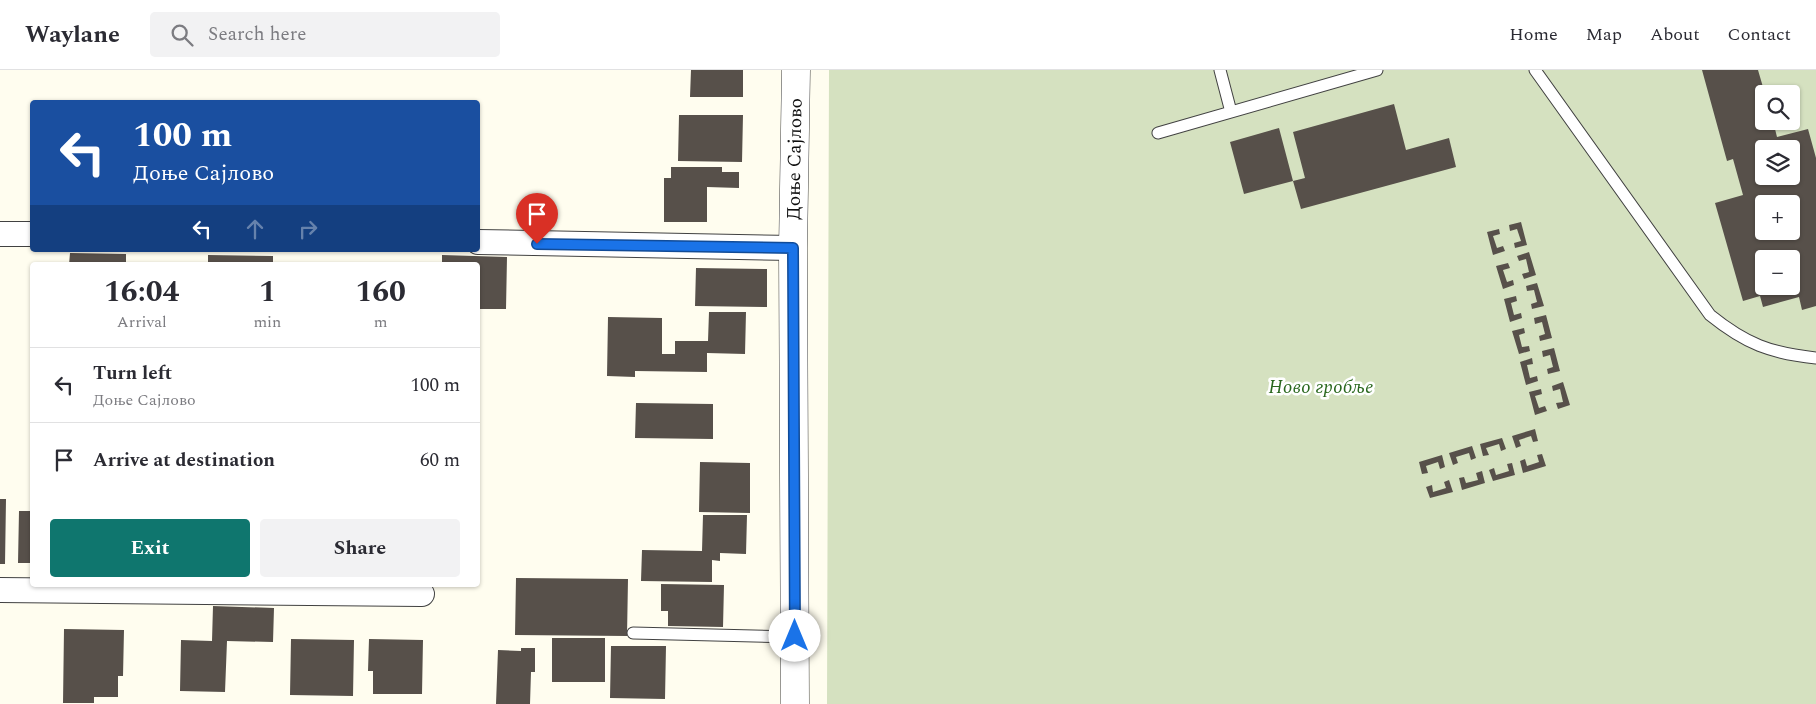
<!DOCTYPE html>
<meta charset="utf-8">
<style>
:root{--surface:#fff;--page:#f2f2f3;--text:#2b2b33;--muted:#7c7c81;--line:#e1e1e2;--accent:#0f766e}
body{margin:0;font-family:Spectral,serif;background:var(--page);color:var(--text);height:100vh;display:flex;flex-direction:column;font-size:19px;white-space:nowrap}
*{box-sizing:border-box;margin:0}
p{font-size:16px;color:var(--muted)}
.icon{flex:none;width:28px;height:28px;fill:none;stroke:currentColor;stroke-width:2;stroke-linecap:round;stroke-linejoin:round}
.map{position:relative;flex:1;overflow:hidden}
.drawer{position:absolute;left:30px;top:192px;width:450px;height:325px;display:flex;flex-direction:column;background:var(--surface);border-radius:5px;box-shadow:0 1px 4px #0004}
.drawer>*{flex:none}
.banner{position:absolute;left:30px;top:30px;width:450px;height:152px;border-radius:5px;box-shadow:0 1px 4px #0004;background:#1a4fa0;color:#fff;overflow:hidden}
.tools{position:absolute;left:1755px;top:15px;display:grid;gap:10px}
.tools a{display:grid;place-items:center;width:45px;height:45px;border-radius:5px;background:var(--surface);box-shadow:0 1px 4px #0004;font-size:25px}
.pin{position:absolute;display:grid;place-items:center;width:42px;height:42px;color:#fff;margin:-51px -21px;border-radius:50% 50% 50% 0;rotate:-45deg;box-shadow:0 0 5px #0007}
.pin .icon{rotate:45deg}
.me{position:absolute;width:55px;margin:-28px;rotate:0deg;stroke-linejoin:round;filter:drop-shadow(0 0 4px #0008)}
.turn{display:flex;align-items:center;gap:18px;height:105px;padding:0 20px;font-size:22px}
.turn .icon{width:65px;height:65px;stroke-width:2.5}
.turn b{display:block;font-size:35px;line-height:42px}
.lanes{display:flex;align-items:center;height:48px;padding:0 20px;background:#0003;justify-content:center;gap:25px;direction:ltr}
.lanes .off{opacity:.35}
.eta{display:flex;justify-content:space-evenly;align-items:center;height:85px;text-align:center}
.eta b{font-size:30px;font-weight:700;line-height:35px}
.primary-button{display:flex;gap:10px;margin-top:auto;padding:10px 20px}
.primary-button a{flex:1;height:58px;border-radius:5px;background:var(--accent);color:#fff;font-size:20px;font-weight:700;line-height:58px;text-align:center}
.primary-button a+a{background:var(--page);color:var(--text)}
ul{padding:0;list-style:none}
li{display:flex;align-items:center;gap:15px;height:75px;padding:0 20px;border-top:1px solid var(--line)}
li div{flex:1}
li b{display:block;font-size:19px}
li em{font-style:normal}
header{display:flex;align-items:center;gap:30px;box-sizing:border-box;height:70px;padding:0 25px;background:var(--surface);border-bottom:1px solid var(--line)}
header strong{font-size:24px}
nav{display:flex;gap:28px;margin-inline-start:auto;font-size:18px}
.search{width:350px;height:45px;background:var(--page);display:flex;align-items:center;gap:12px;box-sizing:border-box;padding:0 18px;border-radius:5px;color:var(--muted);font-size:19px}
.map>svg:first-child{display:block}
.cemetery{fill:#d5e1c0;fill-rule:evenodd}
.building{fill:#57504a;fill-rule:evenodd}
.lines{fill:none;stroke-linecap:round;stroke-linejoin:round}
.service-casing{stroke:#414141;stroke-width:13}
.minor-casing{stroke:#414141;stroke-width:26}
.tertiary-casing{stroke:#414141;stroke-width:29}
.service{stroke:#fff;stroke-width:11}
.minor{stroke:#fff;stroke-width:24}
.tertiary{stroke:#fff;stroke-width:28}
.route-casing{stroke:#114b97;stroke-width:12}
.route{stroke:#1a73e8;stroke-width:9}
.labels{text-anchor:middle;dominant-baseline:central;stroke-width:5;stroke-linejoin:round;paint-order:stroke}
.street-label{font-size:19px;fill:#0e0e0e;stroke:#fff}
.park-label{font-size:19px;font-style:italic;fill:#29671d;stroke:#fff}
</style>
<header>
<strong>Waylane</strong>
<div class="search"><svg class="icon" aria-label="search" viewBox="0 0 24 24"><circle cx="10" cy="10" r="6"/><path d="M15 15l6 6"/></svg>Search here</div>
<nav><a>Home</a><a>Map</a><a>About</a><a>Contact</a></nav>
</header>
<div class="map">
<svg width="1816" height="634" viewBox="0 0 1816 634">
<rect width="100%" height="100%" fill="#fffdef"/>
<path class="cemetery" d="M 829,0 L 1816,0 L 1816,634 L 827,634 ZM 1764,24 L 1791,24 L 1791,51 L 1764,51 ZM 1764,79 L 1791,79 L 1791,106 L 1764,106 ZM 1764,134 L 1791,134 L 1791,161 L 1764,161 ZM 1764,189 L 1791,189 L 1791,216 L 1764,216 Z"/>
<path class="building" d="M 691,0 L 743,0 L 743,27 L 690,27 Z
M 1702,0 L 1758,0 L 1765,24 L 1764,24 L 1764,51 L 1773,51 L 1777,67 L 1808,59 L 1816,88 L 1816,236 L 1802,240 L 1799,227 L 1763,237 L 1760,226 L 1743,231 L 1715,133 L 1743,125 L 1733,89 L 1727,91 ZM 1764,79 L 1791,79 L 1791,106 L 1764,106 ZM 1764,134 L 1791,134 L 1791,161 L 1764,161 ZM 1764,189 L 1791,189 L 1791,216 L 1764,216 Z
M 1394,34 L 1406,80 L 1449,68 L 1456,97 L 1301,139 L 1293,111 L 1305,108 L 1293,62 Z
M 679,45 L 743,45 L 742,92 L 678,91 Z
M 1279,58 L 1293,111 L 1244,124 L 1230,72 Z
M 671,97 L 722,97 L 722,102 L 739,102 L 739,118 L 707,117 L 707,152 L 664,152 L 664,108 L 671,108 Z
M 1521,152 L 1527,175 L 1515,178 L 1514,173 L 1521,171 L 1517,159 L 1510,161 L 1509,155 Z
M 1499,159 L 1500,164 L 1493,166 L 1497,178 L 1503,176 L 1505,181 L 1493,185 L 1487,162 Z
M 1529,182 L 1536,205 L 1524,209 L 1522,204 L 1529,202 L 1526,189 L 1519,191 L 1517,186 Z
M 70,183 L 126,184 L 126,195 L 69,195 Z
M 208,185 L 273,186 L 273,195 L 208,195 Z
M 442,185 L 507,187 L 506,239 L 478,239 L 478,195 L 442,195 Z
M 1508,193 L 1510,198 L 1503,200 L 1507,212 L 1513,210 L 1514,215 L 1503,219 L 1496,196 Z
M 696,198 L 767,199 L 767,237 L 695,236 Z
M 1537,213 L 1544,236 L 1532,239 L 1531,234 L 1537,232 L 1534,220 L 1527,221 L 1526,216 Z
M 1516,226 L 1517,231 L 1511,233 L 1514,245 L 1521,243 L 1522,248 L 1510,252 L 1504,229 Z
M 709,242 L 746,242 L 745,284 L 707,283 L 707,302 L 635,301 L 635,307 L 607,306 L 608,247 L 662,248 L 662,284 L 675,284 L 675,271 L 708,271 Z
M 1546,245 L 1552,268 L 1540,271 L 1539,266 L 1545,264 L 1542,252 L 1535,254 L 1534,248 Z
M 1524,258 L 1525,263 L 1519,265 L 1522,277 L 1529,276 L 1530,281 L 1519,284 L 1512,261 Z
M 1554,278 L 1560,301 L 1548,304 L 1547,299 L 1553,297 L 1550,285 L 1543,287 L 1542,281 Z
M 1532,288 L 1533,294 L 1527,295 L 1530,308 L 1537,306 L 1538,311 L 1526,315 L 1520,292 Z
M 1563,312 L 1570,335 L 1558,339 L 1556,333 L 1563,332 L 1560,319 L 1553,321 L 1552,316 Z
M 1541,319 L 1542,324 L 1535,326 L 1539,338 L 1545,336 L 1547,341 L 1535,345 L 1529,322 Z
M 636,333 L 713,334 L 713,369 L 635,368 Z
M 1535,359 L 1538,371 L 1533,372 L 1531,366 L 1519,370 L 1521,376 L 1516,378 L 1512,366 Z
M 1502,368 L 1506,379 L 1501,381 L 1499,374 L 1486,378 L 1489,385 L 1483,386 L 1480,374 Z
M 1472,376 L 1476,388 L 1471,390 L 1469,383 L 1456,387 L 1458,393 L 1453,395 L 1449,383 Z
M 1542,384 L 1546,396 L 1523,403 L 1520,391 L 1525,389 L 1527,396 L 1539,392 L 1537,385 Z
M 1442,385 L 1445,397 L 1440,399 L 1438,392 L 1426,396 L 1428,403 L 1422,404 L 1419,392 Z
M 700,392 L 750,393 L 750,443 L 699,442 Z
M 1512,393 L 1515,405 L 1493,411 L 1489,400 L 1494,398 L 1496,405 L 1509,401 L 1507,394 Z
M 1482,401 L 1485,413 L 1462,420 L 1459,408 L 1464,407 L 1466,413 L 1478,410 L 1476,403 Z
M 1449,410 L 1453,422 L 1430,428 L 1426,417 L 1432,415 L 1433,422 L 1446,418 L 1444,412 Z
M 0,429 L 6,429 L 5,494 L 0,494 Z
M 19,441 L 32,441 L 32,493 L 18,493 Z
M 703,445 L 747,445 L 746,484 L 720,483 L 720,491 L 712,490 L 712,512 L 641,511 L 642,480 L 702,481 Z
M 516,508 L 628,509 L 627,566 L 515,565 Z
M 661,514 L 724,515 L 723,557 L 668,556 L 668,541 L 661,541 Z
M 213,536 L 274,538 L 273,572 L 227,571 L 225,622 L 180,621 L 181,570 L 212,571 Z
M 64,559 L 124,560 L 123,606 L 118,606 L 118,627 L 94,627 L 94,633 L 63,633 Z
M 552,568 L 605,568 L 605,612 L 552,612 Z
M 291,569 L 354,570 L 353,626 L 290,625 Z
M 369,569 L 423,570 L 422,624 L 373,624 L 373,601 L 368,601 Z
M 611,576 L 666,576 L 665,629 L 610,628 Z
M 521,578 L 535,578 L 535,602 L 531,602 L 530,634 L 496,634 L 498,580 L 521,581 Z"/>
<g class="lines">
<defs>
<path id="service" d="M 1220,0 L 1231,42
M 1535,0 L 1710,245 C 1746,274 1770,283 1816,288
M 1158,63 L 1377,0
M 633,563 L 795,567"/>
<path id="minor" d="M 0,164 L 32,164
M 478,172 L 793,178
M 0,520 L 422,524"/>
<path id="tertiary" d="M 795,634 L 793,178 L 796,0"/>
</defs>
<use href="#service" class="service-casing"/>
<use href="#minor" class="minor-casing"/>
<use href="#tertiary" class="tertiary-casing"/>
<use href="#service" class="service"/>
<use href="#minor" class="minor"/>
<use href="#tertiary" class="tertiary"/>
</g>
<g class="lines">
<defs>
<path id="route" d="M 537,174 L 793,178 L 795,566"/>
</defs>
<use href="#route" class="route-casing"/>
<use href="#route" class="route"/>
</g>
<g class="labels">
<g class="street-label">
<text transform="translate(795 89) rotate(-89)">Доње Сајлово</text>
</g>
<g class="park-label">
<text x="1321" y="317">Ново гробље</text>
</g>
</g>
</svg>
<div class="tools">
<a><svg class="icon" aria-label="search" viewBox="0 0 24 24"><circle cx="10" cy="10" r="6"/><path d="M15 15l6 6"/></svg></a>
<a><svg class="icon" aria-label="layers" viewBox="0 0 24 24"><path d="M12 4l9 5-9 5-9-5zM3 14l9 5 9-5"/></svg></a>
<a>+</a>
<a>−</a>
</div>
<div class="pin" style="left:537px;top:174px;background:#d93025"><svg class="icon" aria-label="arrive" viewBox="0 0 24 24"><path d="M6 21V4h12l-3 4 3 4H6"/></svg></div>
<svg class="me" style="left:795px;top:566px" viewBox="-20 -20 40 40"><circle r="19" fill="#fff"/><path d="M0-13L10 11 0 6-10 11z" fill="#1a73e8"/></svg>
<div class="banner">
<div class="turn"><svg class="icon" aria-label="left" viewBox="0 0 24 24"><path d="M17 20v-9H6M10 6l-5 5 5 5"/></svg><div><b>100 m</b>Доње Сајлово</div></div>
<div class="lanes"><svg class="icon" aria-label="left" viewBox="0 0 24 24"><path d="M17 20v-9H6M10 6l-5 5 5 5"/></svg><svg class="icon off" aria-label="ahead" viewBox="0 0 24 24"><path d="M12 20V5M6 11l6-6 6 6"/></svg><svg class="icon off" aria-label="right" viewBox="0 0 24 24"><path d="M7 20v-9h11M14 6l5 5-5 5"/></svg></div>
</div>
<section class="drawer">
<div class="eta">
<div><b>16:04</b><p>Arrival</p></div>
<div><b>1</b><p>min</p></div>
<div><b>160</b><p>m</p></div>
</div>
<ul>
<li><svg class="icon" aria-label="left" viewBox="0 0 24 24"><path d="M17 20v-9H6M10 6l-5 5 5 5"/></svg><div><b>Turn left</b><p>Доње Сајлово</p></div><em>100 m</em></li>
<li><svg class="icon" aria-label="arrive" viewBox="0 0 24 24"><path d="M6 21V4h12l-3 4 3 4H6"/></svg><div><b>Arrive at destination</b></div><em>60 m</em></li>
</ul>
<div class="primary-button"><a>Exit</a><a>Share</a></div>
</section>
</div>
